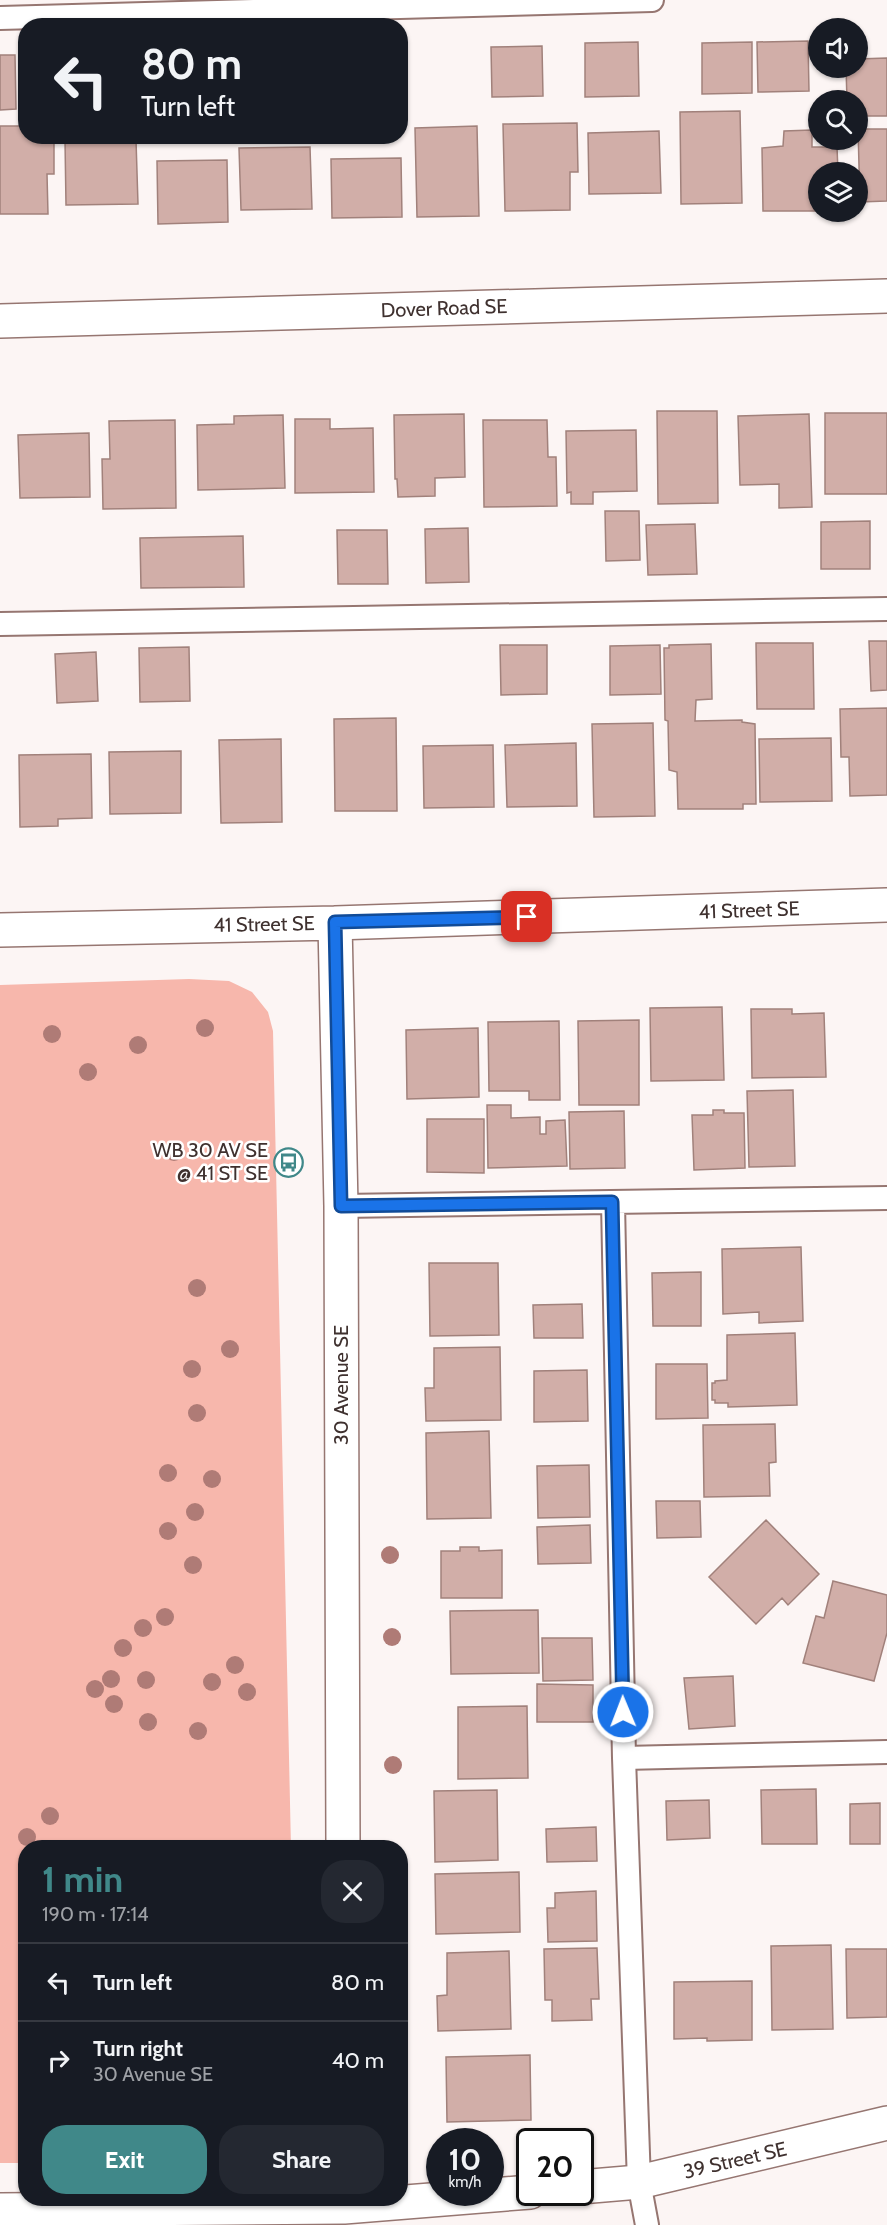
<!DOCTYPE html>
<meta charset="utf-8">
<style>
:root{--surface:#171b24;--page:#242831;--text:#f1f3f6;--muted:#9ea1a6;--line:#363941;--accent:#408889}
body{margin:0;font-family:Cabin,sans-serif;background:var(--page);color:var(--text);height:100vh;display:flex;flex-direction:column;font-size:22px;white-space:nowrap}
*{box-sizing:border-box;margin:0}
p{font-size:20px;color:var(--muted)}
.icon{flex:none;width:33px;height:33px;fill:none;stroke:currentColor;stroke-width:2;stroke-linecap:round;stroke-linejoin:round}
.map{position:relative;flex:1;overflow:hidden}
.side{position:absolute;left:18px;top:1840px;width:390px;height:366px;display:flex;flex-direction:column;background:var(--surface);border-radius:24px;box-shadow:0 2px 4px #0004}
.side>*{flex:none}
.hud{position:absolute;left:18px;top:18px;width:390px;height:126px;border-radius:24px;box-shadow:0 2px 4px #0004;background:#171b24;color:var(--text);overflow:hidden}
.tools{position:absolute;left:808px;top:18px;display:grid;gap:12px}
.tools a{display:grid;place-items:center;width:60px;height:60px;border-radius:50%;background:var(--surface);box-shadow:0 2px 4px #0004;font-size:30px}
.speed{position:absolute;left:426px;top:2128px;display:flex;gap:12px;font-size:30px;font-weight:700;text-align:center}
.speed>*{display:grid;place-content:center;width:78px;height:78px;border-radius:50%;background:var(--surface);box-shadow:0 2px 4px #0004;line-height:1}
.speed small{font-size:15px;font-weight:400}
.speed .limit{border:3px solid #111;border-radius:9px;background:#fff;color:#111}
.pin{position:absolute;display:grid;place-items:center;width:51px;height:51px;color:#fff;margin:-26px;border-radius:12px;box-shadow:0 3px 9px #0006}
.me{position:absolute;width:66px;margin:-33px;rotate:359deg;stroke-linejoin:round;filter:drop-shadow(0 0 4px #0008)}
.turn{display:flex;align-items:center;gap:21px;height:126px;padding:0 24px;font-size:27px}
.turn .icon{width:78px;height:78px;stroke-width:2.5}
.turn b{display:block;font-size:42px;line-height:51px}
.round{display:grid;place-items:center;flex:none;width:63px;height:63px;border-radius:24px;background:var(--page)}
.overview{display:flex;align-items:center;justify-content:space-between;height:102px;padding:0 24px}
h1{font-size:36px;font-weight:700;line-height:45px;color:var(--accent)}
.button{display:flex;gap:12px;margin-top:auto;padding:12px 24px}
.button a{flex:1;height:69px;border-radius:24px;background:var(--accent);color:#fff;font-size:24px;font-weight:700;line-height:69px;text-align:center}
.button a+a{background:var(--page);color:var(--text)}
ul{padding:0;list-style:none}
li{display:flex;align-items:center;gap:18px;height:78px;padding:0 24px;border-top:2px solid var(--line)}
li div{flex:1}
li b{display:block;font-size:22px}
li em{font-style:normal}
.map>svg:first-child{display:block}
.green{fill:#f7b7ac}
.building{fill:#d1aea8;stroke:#a1817b;stroke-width:1.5}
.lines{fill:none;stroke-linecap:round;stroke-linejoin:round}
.service-casing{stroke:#967671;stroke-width:26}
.minor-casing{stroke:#967671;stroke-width:36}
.service{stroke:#fff;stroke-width:22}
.minor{stroke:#fff;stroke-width:33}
.tree{fill:#af7b76}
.route-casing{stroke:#114b97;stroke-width:15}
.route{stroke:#1a73e8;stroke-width:10}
.labels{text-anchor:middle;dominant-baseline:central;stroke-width:5;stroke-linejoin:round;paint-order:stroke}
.street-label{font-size:20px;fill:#3f312f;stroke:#fff}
.poi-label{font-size:20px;fill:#3f312f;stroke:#fff;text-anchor:end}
</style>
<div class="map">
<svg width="887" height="2225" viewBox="0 0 887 2225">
<rect width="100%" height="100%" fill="#fcf5f4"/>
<path class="green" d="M 189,979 L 229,981 L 252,992 L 268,1012 L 273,1031 L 291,1848 L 26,1848 L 25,2163 L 0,2163 L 0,985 Z"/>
<path class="building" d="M 808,41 L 809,91 L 758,92 L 757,42 Z
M 638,42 L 639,96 L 585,97 L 585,43 Z
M 752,42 L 752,93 L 702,94 L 702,43 Z
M 542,46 L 543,96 L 492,97 L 491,47 Z
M 0,55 L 15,55 L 16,109 L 0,110 Z
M 887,58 L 887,116 L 858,116 L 858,100 L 847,100 L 846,68 L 858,68 L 858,59 Z
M 740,111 L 742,203 L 681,204 L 680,112 Z
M 577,123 L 578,172 L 570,172 L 570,210 L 505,211 L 503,124 Z
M 0,126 L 26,126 L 26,136 L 54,136 L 54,174 L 47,174 L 48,214 L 0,214 Z
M 477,126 L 479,216 L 417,217 L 415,128 Z
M 858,129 L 887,129 L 887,201 L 860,202 Z
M 812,130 L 812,147 L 837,147 L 838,172 L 819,172 L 819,211 L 763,211 L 762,148 L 783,146 L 784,131 Z
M 659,131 L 661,193 L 589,194 L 588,133 Z
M 136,140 L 138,204 L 66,205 L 65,141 Z
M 310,147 L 312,209 L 241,210 L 239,148 Z
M 401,158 L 402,217 L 332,218 L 331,159 Z
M 227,160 L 228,222 L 158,224 L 157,161 Z
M 657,411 L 717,411 L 718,503 L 658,504 Z
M 825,413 L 887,413 L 887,494 L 825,494 Z
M 464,414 L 465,477 L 435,478 L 435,496 L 398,497 L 397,479 L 395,479 L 394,415 Z
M 809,414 L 812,507 L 779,508 L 779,484 L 740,485 L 738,416 Z
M 283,415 L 285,488 L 198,490 L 197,425 L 234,424 L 234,416 Z
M 295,419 L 330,419 L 330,429 L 373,428 L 374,492 L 295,493 Z
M 175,420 L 176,508 L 103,509 L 102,459 L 110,459 L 109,421 Z
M 483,420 L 547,420 L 548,457 L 556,457 L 557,506 L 484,507 Z
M 636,430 L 637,491 L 593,492 L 593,504 L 571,504 L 571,492 L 567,493 L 566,431 Z
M 89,433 L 90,497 L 20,498 L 18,435 Z
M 605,511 L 639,511 L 640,560 L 606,561 Z
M 870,521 L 870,569 L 821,569 L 821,522 Z
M 695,524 L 697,574 L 648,575 L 646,525 Z
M 468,528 L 469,582 L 426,583 L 425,529 Z
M 337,530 L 387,530 L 388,584 L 338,584 Z
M 243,536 L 244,587 L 141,588 L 140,538 Z
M 869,641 L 887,641 L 887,690 L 871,691 Z
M 756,643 L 813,643 L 814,709 L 757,709 Z
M 711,644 L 712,699 L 696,700 L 695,721 L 742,720 L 742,722 L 755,724 L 756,804 L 743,804 L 743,809 L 678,809 L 677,772 L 669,770 L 668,721 L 665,720 L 664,648 L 669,648 L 669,645 Z
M 500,645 L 547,645 L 547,694 L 501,695 Z
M 660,645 L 661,694 L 610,695 L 610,646 Z
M 189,647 L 190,701 L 140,702 L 139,648 Z
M 96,652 L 98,701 L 57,703 L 55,654 Z
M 887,708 L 887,795 L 850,796 L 849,757 L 841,757 L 840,709 Z
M 396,718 L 397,811 L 335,811 L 334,719 Z
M 653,723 L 655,816 L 594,817 L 592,724 Z
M 831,738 L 832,801 L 760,802 L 759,739 Z
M 281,739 L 282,822 L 221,823 L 219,740 Z
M 576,743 L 577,806 L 507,807 L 505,745 Z
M 493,745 L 494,807 L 424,808 L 423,746 Z
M 181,751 L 181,813 L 110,814 L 109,752 Z
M 91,754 L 92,818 L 58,819 L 58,826 L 20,827 L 19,755 Z
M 722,1007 L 724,1080 L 651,1081 L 650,1008 Z
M 751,1009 L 792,1009 L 792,1014 L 824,1013 L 826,1077 L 752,1078 Z
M 639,1020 L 639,1105 L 579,1105 L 578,1021 Z
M 559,1021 L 560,1100 L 529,1100 L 529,1091 L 489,1091 L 488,1022 Z
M 478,1028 L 479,1097 L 407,1099 L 406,1030 Z
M 793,1090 L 795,1166 L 749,1167 L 747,1091 Z
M 487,1105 L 511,1105 L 511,1118 L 540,1117 L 540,1134 L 546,1134 L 546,1121 L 565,1120 L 567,1166 L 488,1168 Z
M 713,1110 L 724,1110 L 724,1113 L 744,1113 L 745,1168 L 694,1170 L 692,1115 L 713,1115 Z
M 624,1111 L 625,1168 L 570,1169 L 569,1112 Z
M 427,1119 L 484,1119 L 484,1173 L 427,1172 Z
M 801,1247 L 803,1321 L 759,1323 L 759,1312 L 723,1314 L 722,1249 Z
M 429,1263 L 498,1263 L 499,1335 L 430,1336 Z
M 701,1272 L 701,1326 L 653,1326 L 652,1273 Z
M 582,1304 L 583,1338 L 534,1338 L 533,1305 Z
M 795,1333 L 797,1405 L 728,1407 L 728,1403 L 715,1403 L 715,1400 L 712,1400 L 712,1383 L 715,1383 L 715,1381 L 727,1380 L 727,1335 Z
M 500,1347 L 501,1420 L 426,1421 L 425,1388 L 434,1388 L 434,1348 Z
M 656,1364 L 707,1364 L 708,1418 L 656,1419 Z
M 587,1370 L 588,1421 L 534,1422 L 534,1371 Z
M 775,1424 L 776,1462 L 769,1463 L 770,1496 L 704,1497 L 703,1425 Z
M 489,1431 L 491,1518 L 427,1519 L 426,1433 Z
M 589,1465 L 590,1517 L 538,1518 L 537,1466 Z
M 656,1501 L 700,1501 L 701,1537 L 657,1538 Z
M 766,1520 L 819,1574 L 788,1605 L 782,1598 L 756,1624 L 709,1577 Z
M 590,1525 L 591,1563 L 538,1564 L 537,1527 Z
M 460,1547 L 479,1547 L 479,1551 L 502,1550 L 502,1598 L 441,1598 L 441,1551 L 460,1551 Z
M 833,1581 L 887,1595 L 887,1633 L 874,1681 L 803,1663 L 816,1616 L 824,1618 Z
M 538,1610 L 539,1673 L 451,1674 L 450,1611 Z
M 542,1638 L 592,1638 L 593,1680 L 543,1681 Z
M 733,1676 L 735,1726 L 689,1729 L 684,1678 Z
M 537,1684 L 593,1685 L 593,1722 L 537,1722 Z
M 527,1706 L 528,1778 L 458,1779 L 458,1707 Z
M 816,1789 L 817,1844 L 762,1844 L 761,1790 Z
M 497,1790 L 498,1860 L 435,1862 L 434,1791 Z
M 709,1800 L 710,1838 L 667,1840 L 666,1801 Z
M 880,1803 L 880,1844 L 850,1844 L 850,1804 Z
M 596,1827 L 597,1861 L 547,1862 L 546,1829 Z
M 519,1872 L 520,1932 L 436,1934 L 435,1874 Z
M 596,1891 L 597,1941 L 548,1942 L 547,1908 L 555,1908 L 555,1893 Z
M 831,1945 L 833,2029 L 772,2030 L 771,1946 Z
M 597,1948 L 599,1999 L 591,1999 L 592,2020 L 552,2021 L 552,2000 L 545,2000 L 544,1949 Z
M 846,1949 L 887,1949 L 887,2017 L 847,2018 Z
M 509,1951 L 511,2029 L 438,2031 L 437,1996 L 447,1995 L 447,1953 Z
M 752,1981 L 752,2040 L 707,2041 L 707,2038 L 674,2039 L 674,1982 Z
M 530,2055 L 531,2120 L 447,2122 L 446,2057 Z"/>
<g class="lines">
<defs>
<path id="service" d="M 0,18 L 652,0
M 0,624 L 887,609
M 613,1202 L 624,1758 L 639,2182 L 647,2225
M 341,1206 L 887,1198
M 624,1758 L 887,1752"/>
<path id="minor" d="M 0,321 L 887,296
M 335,923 L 341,1206 L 343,1848
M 0,930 L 335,923 L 887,905
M 580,2187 L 639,2182 L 887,2123
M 0,2210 L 344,2207 L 530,2192"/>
</defs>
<use href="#service" class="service-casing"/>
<use href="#minor" class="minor-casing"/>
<use href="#service" class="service"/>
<use href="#minor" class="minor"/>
</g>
<g class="tree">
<circle cx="205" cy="1028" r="9"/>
<circle cx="52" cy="1034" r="9"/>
<circle cx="138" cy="1045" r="9"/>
<circle cx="88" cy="1072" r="9"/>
<circle cx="174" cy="1152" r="9"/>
<circle cx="197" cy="1288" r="9"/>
<circle cx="230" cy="1349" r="9"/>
<circle cx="192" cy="1369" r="9"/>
<circle cx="197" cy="1413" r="9"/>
<circle cx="168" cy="1473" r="9"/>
<circle cx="212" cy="1479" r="9"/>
<circle cx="195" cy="1512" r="9"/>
<circle cx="168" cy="1531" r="9"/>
<circle cx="390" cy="1555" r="9"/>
<circle cx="193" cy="1565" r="9"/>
<circle cx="165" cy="1617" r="9"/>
<circle cx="143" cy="1628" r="9"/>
<circle cx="392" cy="1637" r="9"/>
<circle cx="123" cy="1648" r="9"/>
<circle cx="235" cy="1665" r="9"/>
<circle cx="111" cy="1679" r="9"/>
<circle cx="146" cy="1680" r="9"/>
<circle cx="212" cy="1682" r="9"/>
<circle cx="95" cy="1689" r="9"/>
<circle cx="247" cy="1692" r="9"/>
<circle cx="114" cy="1704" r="9"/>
<circle cx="148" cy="1722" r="9"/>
<circle cx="198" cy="1731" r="9"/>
<circle cx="393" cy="1765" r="9"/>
<circle cx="50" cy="1816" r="9"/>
<circle cx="27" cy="1837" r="9"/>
</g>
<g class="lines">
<defs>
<path id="route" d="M 527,917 L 335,922 L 341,1206 L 612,1202 L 623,1712"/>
</defs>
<use href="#route" class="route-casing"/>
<use href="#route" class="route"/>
</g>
<defs>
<symbol id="bus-ring" viewBox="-11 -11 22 22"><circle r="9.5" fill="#fff" stroke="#408889" stroke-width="1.5"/><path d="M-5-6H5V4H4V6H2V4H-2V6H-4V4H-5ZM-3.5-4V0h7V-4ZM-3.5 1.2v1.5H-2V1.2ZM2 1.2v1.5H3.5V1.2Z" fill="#408889"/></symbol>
</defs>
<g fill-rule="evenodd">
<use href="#bus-ring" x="272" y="1146" width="33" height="33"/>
</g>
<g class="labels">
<g class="street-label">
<text transform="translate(444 308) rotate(-2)">Dover Road SE</text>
<text transform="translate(749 910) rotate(-2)">41 Street SE</text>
<text transform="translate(264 924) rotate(-1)">41 Street SE</text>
<text transform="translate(341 1385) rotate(-90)">30 Avenue SE</text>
<text transform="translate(735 2160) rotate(-13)">39 Street SE</text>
</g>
<g class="poi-label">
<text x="268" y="1150">WB 30 AV SE<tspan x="268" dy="23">@ 41 ST SE</tspan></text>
</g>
</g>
</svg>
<div class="tools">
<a><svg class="icon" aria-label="sound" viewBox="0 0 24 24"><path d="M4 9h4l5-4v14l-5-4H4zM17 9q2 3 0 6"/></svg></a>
<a><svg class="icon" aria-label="search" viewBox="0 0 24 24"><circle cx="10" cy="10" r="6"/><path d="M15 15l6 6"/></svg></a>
<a><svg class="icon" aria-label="layers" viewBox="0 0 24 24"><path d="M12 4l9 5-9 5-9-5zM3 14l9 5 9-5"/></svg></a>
</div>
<div class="speed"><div>10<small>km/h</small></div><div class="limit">20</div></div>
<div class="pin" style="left:527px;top:917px;background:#d93025"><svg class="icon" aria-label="arrive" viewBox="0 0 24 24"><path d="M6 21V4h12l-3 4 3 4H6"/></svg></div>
<svg class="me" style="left:623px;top:1712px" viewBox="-20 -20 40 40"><circle r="17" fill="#1a73e8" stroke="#fff" stroke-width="3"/><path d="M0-11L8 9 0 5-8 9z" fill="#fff"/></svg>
<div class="hud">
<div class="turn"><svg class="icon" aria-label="left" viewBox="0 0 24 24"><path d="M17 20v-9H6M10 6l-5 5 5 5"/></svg><div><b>80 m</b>Turn left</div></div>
</div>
<section class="side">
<div class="overview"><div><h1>1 min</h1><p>190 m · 17:14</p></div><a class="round"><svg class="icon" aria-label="close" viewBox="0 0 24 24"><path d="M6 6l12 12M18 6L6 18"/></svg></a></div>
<ul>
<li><svg class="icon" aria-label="left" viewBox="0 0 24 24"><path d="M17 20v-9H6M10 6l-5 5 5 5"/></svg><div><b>Turn left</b></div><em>80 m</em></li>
<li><svg class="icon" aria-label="right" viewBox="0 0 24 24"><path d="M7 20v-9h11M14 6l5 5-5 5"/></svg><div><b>Turn right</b><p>30 Avenue SE</p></div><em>40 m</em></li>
</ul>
<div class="button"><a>Exit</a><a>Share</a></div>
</section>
</div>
